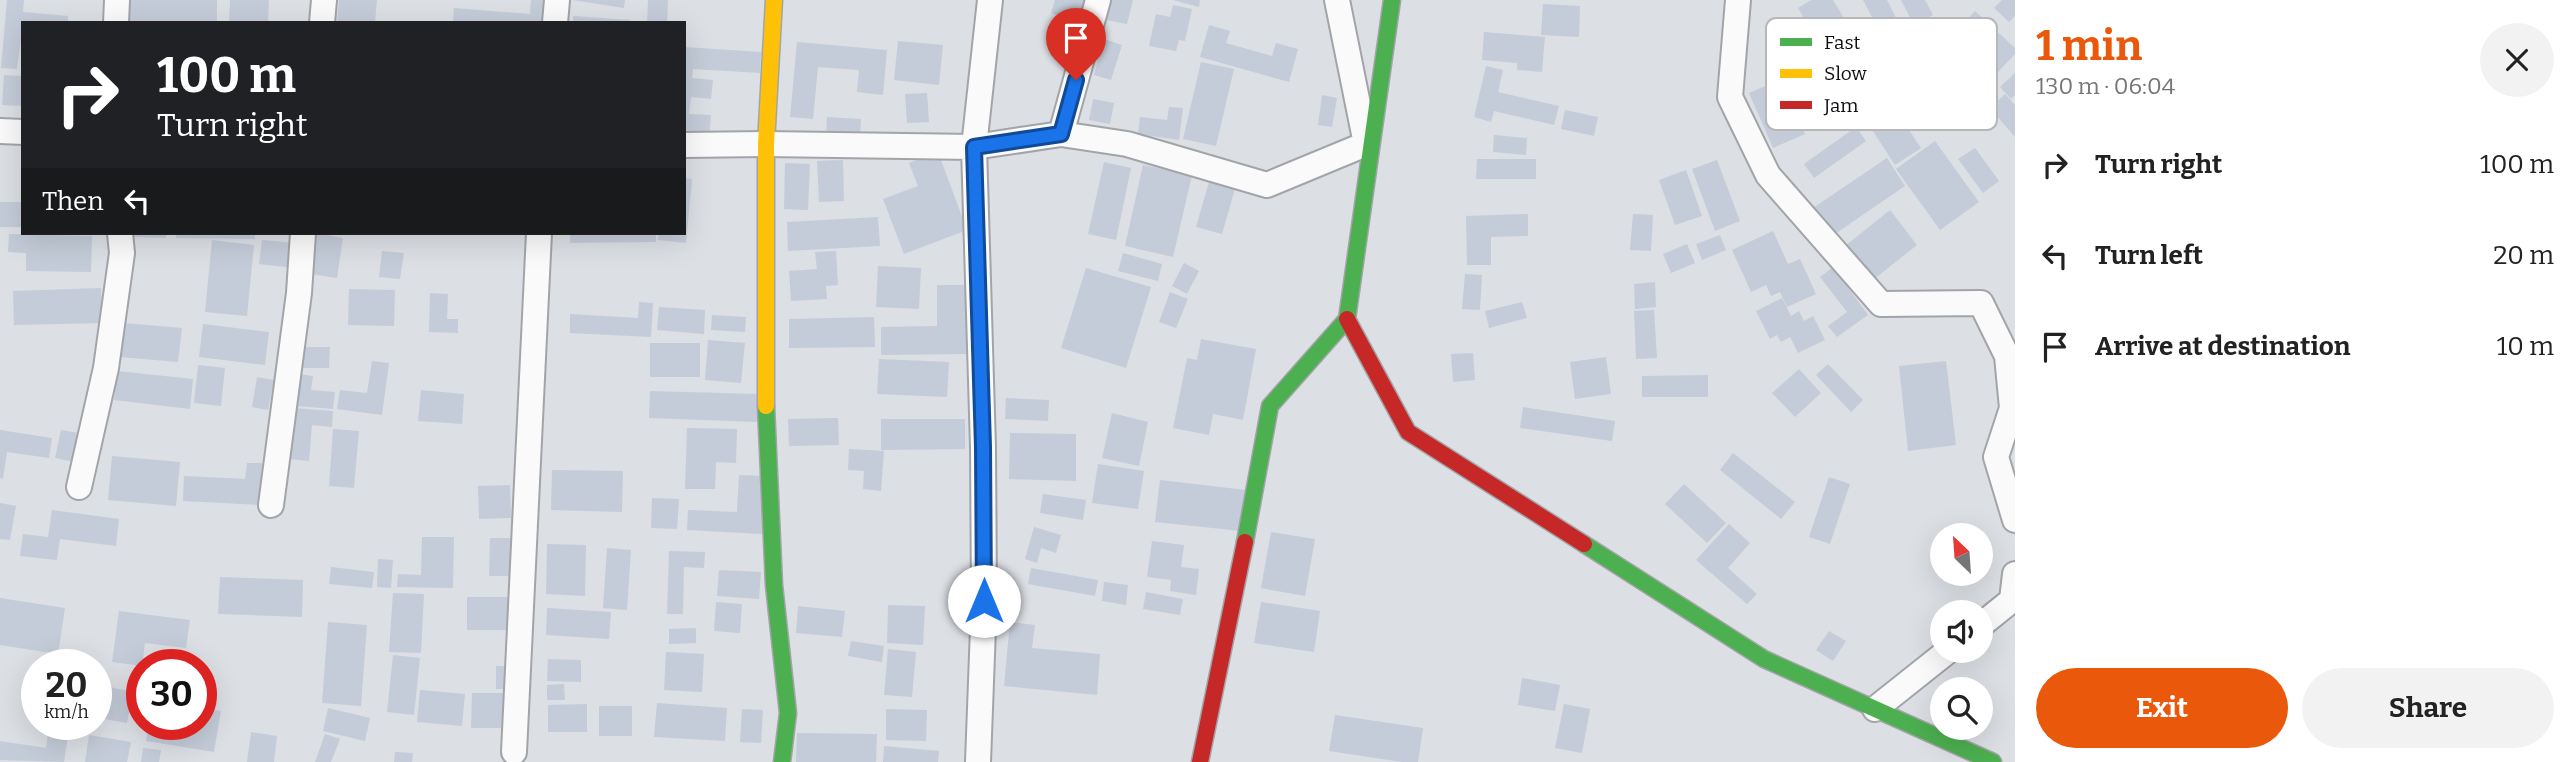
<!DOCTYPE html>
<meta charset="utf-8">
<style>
:root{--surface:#fff;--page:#f2f2f2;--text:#222;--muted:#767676;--accent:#ea580c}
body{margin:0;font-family:Bitter,serif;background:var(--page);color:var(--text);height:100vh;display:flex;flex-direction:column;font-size:26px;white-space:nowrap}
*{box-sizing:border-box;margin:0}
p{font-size:23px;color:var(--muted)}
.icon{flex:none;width:38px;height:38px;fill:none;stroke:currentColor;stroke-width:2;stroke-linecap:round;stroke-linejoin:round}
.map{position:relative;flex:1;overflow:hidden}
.panel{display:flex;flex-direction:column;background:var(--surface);width:560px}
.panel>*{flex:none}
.hud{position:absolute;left:21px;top:21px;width:665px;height:214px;border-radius:0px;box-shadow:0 7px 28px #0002;background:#202124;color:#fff;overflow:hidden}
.needle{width:46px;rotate:335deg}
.fabs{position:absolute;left:1930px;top:523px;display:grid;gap:14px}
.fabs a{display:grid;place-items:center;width:63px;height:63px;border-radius:50%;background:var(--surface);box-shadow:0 7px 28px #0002;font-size:35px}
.speed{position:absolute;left:21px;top:649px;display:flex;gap:14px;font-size:35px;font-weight:700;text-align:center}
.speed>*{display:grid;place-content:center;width:91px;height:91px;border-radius:50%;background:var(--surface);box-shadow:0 7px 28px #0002;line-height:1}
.speed small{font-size:18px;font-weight:400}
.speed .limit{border:10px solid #d22;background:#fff;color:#111}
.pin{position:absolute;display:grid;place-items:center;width:60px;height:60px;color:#fff;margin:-72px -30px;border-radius:50% 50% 50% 0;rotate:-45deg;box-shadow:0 0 7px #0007}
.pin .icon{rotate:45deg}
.me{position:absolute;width:77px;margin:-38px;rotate:0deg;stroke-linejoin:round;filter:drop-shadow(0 0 5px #0008)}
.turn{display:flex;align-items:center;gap:24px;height:147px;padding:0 21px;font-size:32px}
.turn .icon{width:91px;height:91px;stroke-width:2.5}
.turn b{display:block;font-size:49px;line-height:60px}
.then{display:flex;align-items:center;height:66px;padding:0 21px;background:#0003;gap:14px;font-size:26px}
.round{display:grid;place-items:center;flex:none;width:74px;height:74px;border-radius:37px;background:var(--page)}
.headline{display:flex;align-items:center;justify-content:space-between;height:119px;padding:0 21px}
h1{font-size:42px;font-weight:700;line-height:52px;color:var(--accent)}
.cta{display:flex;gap:14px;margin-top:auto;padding:14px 21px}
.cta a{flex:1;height:80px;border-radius:42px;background:var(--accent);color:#fff;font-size:28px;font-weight:700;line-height:80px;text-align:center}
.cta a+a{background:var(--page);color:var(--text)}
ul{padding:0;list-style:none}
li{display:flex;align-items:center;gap:21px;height:91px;padding:0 21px}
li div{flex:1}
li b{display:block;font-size:26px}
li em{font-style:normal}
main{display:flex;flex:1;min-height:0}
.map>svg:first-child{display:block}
.building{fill:#c4ccd9}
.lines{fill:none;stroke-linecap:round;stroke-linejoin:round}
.street-casing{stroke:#a2a4a8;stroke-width:28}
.fast-casing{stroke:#a2a4a8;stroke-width:19}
.slow-casing{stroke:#a2a4a8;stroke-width:19}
.jam-casing{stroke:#a2a4a8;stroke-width:19}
.street{stroke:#fafafb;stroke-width:24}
.fast{stroke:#4caf50;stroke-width:16}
.slow{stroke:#ffc107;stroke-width:16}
.jam{stroke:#c62828;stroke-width:16}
.route-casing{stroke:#114b97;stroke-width:18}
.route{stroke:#1a73e8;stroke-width:12}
.key{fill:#fff;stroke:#b6b7b8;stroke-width:2}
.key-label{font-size:19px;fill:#0d0e11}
</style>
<main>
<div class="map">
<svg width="2015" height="762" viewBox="0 0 2015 762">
<rect width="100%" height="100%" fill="#dcdfe4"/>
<path class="building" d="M 7,0 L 24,0 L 23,12 L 68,16 L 68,23 L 23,23 L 17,69 L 1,68 Z
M 130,0 L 217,0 L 217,23 L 130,23 Z
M 230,0 L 269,0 L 268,23 L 229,23 Z
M 339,0 L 377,0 L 375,23 L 337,23 Z
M 531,0 L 544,0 L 543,23 L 453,23 L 454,8 L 530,14 Z
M 572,0 L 625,0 L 624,8 Z
M 648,0 L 668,0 L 667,23 L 647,23 Z
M 1055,0 L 1090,0 L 1081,24 L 1051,13 Z
M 1111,0 L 1133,0 L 1127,24 L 1106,20 Z
M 1173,0 L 1200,0 L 1199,7 Z
M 1811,0 L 1833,0 L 1875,69 L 1846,87 L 1798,8 Z
M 1863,0 L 1887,0 L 1901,28 L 1883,38 Z
M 1901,0 L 1925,0 L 1933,15 L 1914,25 Z
M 2002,0 L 2015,0 L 2015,16 L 2009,22 L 1994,8 Z
M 1543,4 L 1580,6 L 1579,37 L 1541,35 Z
M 1173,5 L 1192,9 L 1185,41 L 1179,40 L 1176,51 L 1149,46 L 1156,14 L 1170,17 Z
M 1975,11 L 2015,48 L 2015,54 L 1984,87 L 1941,47 Z
M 573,16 L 630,20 L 630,23 L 573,23 Z
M 1209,25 L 1230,31 L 1226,43 L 1272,56 L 1276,43 L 1298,49 L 1289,82 L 1200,57 Z
M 1484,32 L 1545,37 L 1542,72 L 1517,70 L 1517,63 L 1482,60 Z
M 1104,39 L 1122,45 L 1111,80 L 1094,75 Z
M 898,41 L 943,45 L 939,85 L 894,80 Z
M 797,42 L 887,50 L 883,95 L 857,92 L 859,70 L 818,67 L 813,119 L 790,117 Z
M 684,47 L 761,52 L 760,73 L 693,69 L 692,78 L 713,80 L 711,99 L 691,97 L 689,114 L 711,115 L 709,138 L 684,136 Z
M 1201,62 L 1234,69 L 1216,146 L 1183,139 Z
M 1486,66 L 1503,70 L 1498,92 L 1559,106 L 1554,125 L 1494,111 L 1491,122 L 1474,117 Z
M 2015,73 L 2015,95 L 2011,99 L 2000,87 Z
M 4,75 L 23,76 L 23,106 L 2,105 Z
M 1765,86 L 1783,127 L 1799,120 L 1805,134 L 1773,148 L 1749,93 Z
M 927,93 L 929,122 L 907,123 L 905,94 Z
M 2005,94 L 2015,105 L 2015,137 L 1990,108 Z
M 1322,95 L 1337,98 L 1332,127 L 1318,125 Z
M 1093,99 L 1114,103 L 1110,124 L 1089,120 Z
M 1891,103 L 1921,148 L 1895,165 L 1865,119 Z
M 1169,107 L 1183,108 L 1179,140 L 1138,134 L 1140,117 L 1167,120 Z
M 1565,110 L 1598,117 L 1594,136 L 1561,129 Z
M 827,117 L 861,119 L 860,139 L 826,136 Z
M 1856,127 L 1866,141 L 1814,178 L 1804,164 Z
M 1494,135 L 1527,138 L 1526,155 L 1493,152 Z
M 1935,141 L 1979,202 L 1940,230 L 1896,169 Z
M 1975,148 L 1999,181 L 1983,193 L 1958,159 Z
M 938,152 L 967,230 L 904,254 L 883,199 L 918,186 L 909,163 Z
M 1887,158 L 1905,186 L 1832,236 L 1813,208 Z
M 1477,159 L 1536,159 L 1536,179 L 1476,179 Z
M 843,160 L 844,201 L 819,202 L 817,161 Z
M 1717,160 L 1740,221 L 1715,231 L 1692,169 Z
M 1104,162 L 1131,168 L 1116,240 L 1088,234 Z
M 785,163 L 810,164 L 808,210 L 784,209 Z
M 1143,165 L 1192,175 L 1173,257 L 1125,246 Z
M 1686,170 L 1702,216 L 1675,225 L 1659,180 Z
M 1211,175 L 1237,182 L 1222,234 L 1196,227 Z
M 684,178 L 692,179 L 686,243 L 658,240 L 659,233 L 684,233 Z
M 0,202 L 23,202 L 23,227 L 0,227 Z
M 1890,210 L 1917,245 L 1873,280 L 1845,246 Z
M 1528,214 L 1528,236 L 1491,237 L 1491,265 L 1467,265 L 1466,216 Z
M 1633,214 L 1653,215 L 1651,251 L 1630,250 Z
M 878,217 L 880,246 L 788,251 L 787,222 Z
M 1773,231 L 1788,264 L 1800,259 L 1816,294 L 1787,307 L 1780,292 L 1771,296 L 1766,285 L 1751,292 L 1732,250 Z
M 133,233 L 166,233 L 166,238 L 132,237 Z
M 176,233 L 255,233 L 255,239 L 176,238 Z
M 316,233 L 343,238 L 337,278 L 310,274 Z
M 570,233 L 656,233 L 656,242 L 570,243 Z
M 9,234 L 92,236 L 91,272 L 26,271 L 26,253 L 8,252 Z
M 1720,235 L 1726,250 L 1702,260 L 1696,244 Z
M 212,240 L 254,245 L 247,316 L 205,312 Z
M 262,240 L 296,243 L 294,268 L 259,264 Z
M 1687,244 L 1695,263 L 1671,273 L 1663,254 Z
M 382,251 L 404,253 L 400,279 L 379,277 Z
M 836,251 L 838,285 L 826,286 L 827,299 L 791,301 L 789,271 L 817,269 L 815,252 Z
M 1123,253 L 1162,264 L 1158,281 L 1118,271 Z
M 1184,263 L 1199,271 L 1187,294 L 1172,286 Z
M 878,266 L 921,268 L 919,309 L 876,307 Z
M 1833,267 L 1868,315 L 1837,337 L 1828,326 L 1847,312 L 1820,277 Z
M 1086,268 L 1151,287 L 1126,368 L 1061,348 Z
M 1465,274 L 1482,275 L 1480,310 L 1462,309 Z
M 1655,282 L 1656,307 L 1635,309 L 1634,284 Z
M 937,285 L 966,285 L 967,354 L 881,355 L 881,327 L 937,326 Z
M 101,288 L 102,323 L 14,325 L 13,291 Z
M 349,289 L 395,290 L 394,326 L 348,325 Z
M 1170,292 L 1188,299 L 1176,328 L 1159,322 Z
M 430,293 L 448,294 L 447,319 L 458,319 L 458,333 L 429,332 Z
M 1782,298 L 1791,316 L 1799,311 L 1804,321 L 1813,316 L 1825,340 L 1798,353 L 1790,337 L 1781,342 L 1777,335 L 1770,339 L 1756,311 Z
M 639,302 L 653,303 L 651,337 L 570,333 L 570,314 L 638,318 Z
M 1522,302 L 1527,318 L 1489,328 L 1485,311 Z
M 659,307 L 705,310 L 704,334 L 657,330 Z
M 1654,310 L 1657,358 L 1636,359 L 1634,311 Z
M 712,315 L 746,317 L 745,332 L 711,330 Z
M 874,317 L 875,347 L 789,348 L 789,319 Z
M 124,323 L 182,328 L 178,362 L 120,357 Z
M 203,324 L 269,332 L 265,365 L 199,357 Z
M 1201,339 L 1256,349 L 1243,420 L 1213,414 L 1209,435 L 1173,428 L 1187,358 L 1197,360 Z
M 708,340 L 745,343 L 741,383 L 705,380 Z
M 650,343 L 700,343 L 700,377 L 650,377 Z
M 300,347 L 330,347 L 329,368 L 299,368 Z
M 1473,353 L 1475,380 L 1453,382 L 1451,354 Z
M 1606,357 L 1611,394 L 1575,399 L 1570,362 Z
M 879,359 L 949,362 L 947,397 L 877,394 Z
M 372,361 L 389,363 L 382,415 L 337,409 L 340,390 L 367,393 Z
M 1946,361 L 1956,445 L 1908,451 L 1899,366 Z
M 1828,364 L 1863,400 L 1851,412 L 1816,375 Z
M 198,365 L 225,368 L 221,406 L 194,403 Z
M 1799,369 L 1821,393 L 1795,417 L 1772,393 Z
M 117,371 L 193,379 L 190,409 L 114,400 Z
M 298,374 L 313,376 L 311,390 L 335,392 L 333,409 L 296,406 Z
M 1708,375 L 1708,397 L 1642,397 L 1642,376 Z
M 257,377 L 274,380 L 268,410 L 252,407 Z
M 421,390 L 464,394 L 462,424 L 418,421 Z
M 650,391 L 759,394 L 758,422 L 649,418 Z
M 1006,398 L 1049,400 L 1048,421 L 1005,419 Z
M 1523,407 L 1615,421 L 1612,441 L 1520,428 Z
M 293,408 L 333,411 L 332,427 L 312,425 L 309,461 L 289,459 Z
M 1112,413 L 1148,422 L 1139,466 L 1102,458 Z
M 838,418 L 839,445 L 789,446 L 788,419 Z
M 881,419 L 965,419 L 965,449 L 881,450 Z
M 687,428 L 737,429 L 736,463 L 716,462 L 715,489 L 685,489 Z
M 333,429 L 359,431 L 354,488 L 329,486 Z
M 0,430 L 52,438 L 49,458 L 7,452 L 3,479 L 0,478 Z
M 61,430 L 79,433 L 74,462 L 55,458 Z
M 1010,433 L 1076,434 L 1076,481 L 1009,479 Z
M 849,449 L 884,451 L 881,491 L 863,489 L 864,471 L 848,470 Z
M 1733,453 L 1795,502 L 1781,519 L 1720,470 Z
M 112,456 L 180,462 L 176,506 L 108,500 Z
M 247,463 L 262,463 L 260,505 L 183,501 L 184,476 L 245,479 Z
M 1098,464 L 1144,471 L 1138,509 L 1092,503 Z
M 552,470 L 623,471 L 622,512 L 551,510 Z
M 739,475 L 765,476 L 762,534 L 687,530 L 688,510 L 737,512 Z
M 1829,477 L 1850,484 L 1830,544 L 1809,537 Z
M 1160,480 L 1246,490 L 1241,531 L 1155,522 Z
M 1684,484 L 1726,523 L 1707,543 L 1665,504 Z
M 510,485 L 511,518 L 479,519 L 478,486 Z
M 1043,494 L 1086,500 L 1083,520 L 1040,513 Z
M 652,498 L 679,499 L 677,529 L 651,528 Z
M 0,503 L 16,506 L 10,540 L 0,539 Z
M 52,510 L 119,519 L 116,546 L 60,539 L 57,560 L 20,556 L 23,534 L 48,537 Z
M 1729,524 L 1750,543 L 1728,568 L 1757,594 L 1747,604 L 1696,560 Z
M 1034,527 L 1061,535 L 1056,553 L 1041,548 L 1037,563 L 1025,559 Z
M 1271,532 L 1315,539 L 1305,596 L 1261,588 Z
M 422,537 L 454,537 L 453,588 L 397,587 L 398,574 L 421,575 Z
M 490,538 L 513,538 L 513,576 L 489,576 Z
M 1152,541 L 1184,545 L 1181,567 L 1199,569 L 1196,595 L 1170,591 L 1171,580 L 1147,577 Z
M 547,544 L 586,545 L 585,596 L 546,594 Z
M 607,548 L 631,550 L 627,610 L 603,608 Z
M 669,551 L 705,552 L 704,568 L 684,567 L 683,614 L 667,614 Z
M 378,559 L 393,560 L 391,588 L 377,587 Z
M 331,567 L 374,572 L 372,588 L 329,584 Z
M 1031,568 L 1098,580 L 1095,596 L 1028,584 Z
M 719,570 L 761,572 L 759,599 L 717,596 Z
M 220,577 L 303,580 L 302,617 L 218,614 Z
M 1104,582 L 1128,585 L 1126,605 L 1102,601 Z
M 1146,592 L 1183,599 L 1180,615 L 1143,609 Z
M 393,593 L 424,594 L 421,653 L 389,652 Z
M 467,597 L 512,597 L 512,630 L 467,630 Z
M 0,598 L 65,608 L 58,654 L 0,645 Z
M 716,602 L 742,604 L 740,633 L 714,631 Z
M 1261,602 L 1320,611 L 1314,652 L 1254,643 Z
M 888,605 L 925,606 L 923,645 L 887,643 Z
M 798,606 L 845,611 L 842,637 L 796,633 Z
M 547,608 L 611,612 L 609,639 L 546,635 Z
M 119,611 L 190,620 L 186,648 L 145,643 L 142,666 L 112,662 Z
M 328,622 L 367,625 L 361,706 L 322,703 Z
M 1010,622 L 1035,625 L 1032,648 L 1100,654 L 1097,695 L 1004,686 Z
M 696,628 L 696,643 L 669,644 L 669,629 Z
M 1829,631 L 1846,641 L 1833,661 L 1816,650 Z
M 851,641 L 884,646 L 882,662 L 848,656 Z
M 888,649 L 916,652 L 912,697 L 884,695 Z
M 666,652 L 704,654 L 702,692 L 664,690 Z
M 393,655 L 420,658 L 414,715 L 387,712 Z
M 548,659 L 581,660 L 581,682 L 547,681 Z
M 496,666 L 512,666 L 512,689 L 496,689 Z
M 1522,678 L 1560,685 L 1555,711 L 1518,705 Z
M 564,684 L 565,700 L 547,700 L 547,685 Z
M 105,686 L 133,692 L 127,723 L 99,718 Z
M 420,690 L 465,694 L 462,726 L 417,722 Z
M 472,693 L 514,693 L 513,728 L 471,728 Z
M 657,703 L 727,708 L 725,741 L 654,737 Z
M 587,704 L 587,732 L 548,732 L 548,705 Z
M 1564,704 L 1590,709 L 1582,753 L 1555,748 Z
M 599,706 L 632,706 L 632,736 L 599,736 Z
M 201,708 L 221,711 L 214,752 L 146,741 L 149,724 L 201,724 Z
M 328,708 L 370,718 L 365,741 L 323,731 Z
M 742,709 L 763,710 L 761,743 L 740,742 Z
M 886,709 L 927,710 L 926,741 L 886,740 Z
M 1335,715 L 1423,728 L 1418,762 L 1402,762 L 1329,751 Z
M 251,732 L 277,736 L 274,762 L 247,762 Z
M 48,733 L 68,736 L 64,762 L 0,760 L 0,741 L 46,748 Z
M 797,733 L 877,734 L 876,762 L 796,762 Z
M 325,734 L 340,739 L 331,762 L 315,762 Z
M 89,735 L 131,742 L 127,762 L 85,762 Z
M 884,746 L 939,751 L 938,762 L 883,762 Z
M 143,748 L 161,750 L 159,762 L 141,762 Z
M 395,752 L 413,753 L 412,762 L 394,762 Z"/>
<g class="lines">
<defs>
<path id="street" d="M 1738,0 L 1730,97 L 1768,175 L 1881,304 L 1981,303 L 2007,356 L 2012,408 L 1996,457 L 2015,520
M 116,23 L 117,0
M 322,23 L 324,0
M 555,23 L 557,0
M 0,131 L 23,132
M 1061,134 L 1127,144 L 1267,185 L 1366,144 L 1337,0
M 684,145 L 766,144 L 974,147 L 1061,134 L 1098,0
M 79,487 L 106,368 L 122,253 L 120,233
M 271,505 L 299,293 L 303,233
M 1981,625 L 2012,600 L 2015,574
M 1875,709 L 1948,651
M 514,752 L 539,233
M 978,762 L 984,601 L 983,447 L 974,147 L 990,0"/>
<path id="fast" d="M 766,406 L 774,585 L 788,713 L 782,762
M 1245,542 L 1270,406 L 1347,319 L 1392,0
M 1584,544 L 1764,659 L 1993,762"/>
<path id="slow" d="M 766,406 L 766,144 L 774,0"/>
<path id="jam" d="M 1347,319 L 1408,432 L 1584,544
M 1200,762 L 1245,542"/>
</defs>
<use href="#street" class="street-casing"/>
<use href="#fast" class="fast-casing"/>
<use href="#slow" class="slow-casing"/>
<use href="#jam" class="jam-casing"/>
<use href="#street" class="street"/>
<use href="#fast" class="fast"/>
<use href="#slow" class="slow"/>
<use href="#jam" class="jam"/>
</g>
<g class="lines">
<defs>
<path id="route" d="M 984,601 L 983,447 L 974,147 L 1061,134 L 1076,80"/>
</defs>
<use href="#route" class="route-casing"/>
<use href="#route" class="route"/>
</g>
<rect x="1766" y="18" width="231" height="112" rx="10" class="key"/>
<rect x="1780" y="38" width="32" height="8" fill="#4caf50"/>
<rect x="1780" y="69" width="32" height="9" fill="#ffc107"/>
<rect x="1780" y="101" width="32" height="8" fill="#c62828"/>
<g class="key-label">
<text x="1824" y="49">Fast</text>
<text x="1824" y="80">Slow</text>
<text x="1824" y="112">Jam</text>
</g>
</svg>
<div class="fabs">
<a><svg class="needle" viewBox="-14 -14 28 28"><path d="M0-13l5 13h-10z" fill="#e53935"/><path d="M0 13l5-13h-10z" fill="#767676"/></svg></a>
<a><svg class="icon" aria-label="sound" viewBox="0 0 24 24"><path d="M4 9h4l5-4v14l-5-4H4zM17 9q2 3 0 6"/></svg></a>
<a><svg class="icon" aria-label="search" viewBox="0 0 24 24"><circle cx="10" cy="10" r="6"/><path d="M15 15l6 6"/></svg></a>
</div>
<div class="speed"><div>20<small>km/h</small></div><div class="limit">30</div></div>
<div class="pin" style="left:1076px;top:80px;background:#d93025"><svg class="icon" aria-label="arrive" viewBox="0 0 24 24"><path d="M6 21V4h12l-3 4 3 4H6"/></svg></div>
<svg class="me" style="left:984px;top:601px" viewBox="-20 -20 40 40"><circle r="19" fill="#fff"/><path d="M0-13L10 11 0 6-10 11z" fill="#1a73e8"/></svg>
<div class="hud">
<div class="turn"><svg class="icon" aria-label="right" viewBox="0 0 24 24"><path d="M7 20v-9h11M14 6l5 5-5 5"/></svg><div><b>100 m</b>Turn right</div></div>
<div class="then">Then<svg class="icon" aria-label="left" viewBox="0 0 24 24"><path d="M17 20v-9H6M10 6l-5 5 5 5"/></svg></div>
</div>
</div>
<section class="panel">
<div class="headline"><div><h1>1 min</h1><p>130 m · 06:04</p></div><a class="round"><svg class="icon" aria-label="close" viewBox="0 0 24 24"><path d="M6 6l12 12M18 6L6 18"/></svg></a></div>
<ul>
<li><svg class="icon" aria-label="right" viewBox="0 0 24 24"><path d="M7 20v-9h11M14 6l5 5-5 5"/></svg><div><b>Turn right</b></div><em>100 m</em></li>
<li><svg class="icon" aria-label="left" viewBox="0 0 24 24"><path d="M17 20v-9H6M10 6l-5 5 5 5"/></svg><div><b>Turn left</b></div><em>20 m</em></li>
<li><svg class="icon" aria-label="arrive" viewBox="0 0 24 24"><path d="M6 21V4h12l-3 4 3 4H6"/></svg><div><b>Arrive at destination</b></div><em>10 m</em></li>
</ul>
<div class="cta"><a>Exit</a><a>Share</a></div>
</section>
</main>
